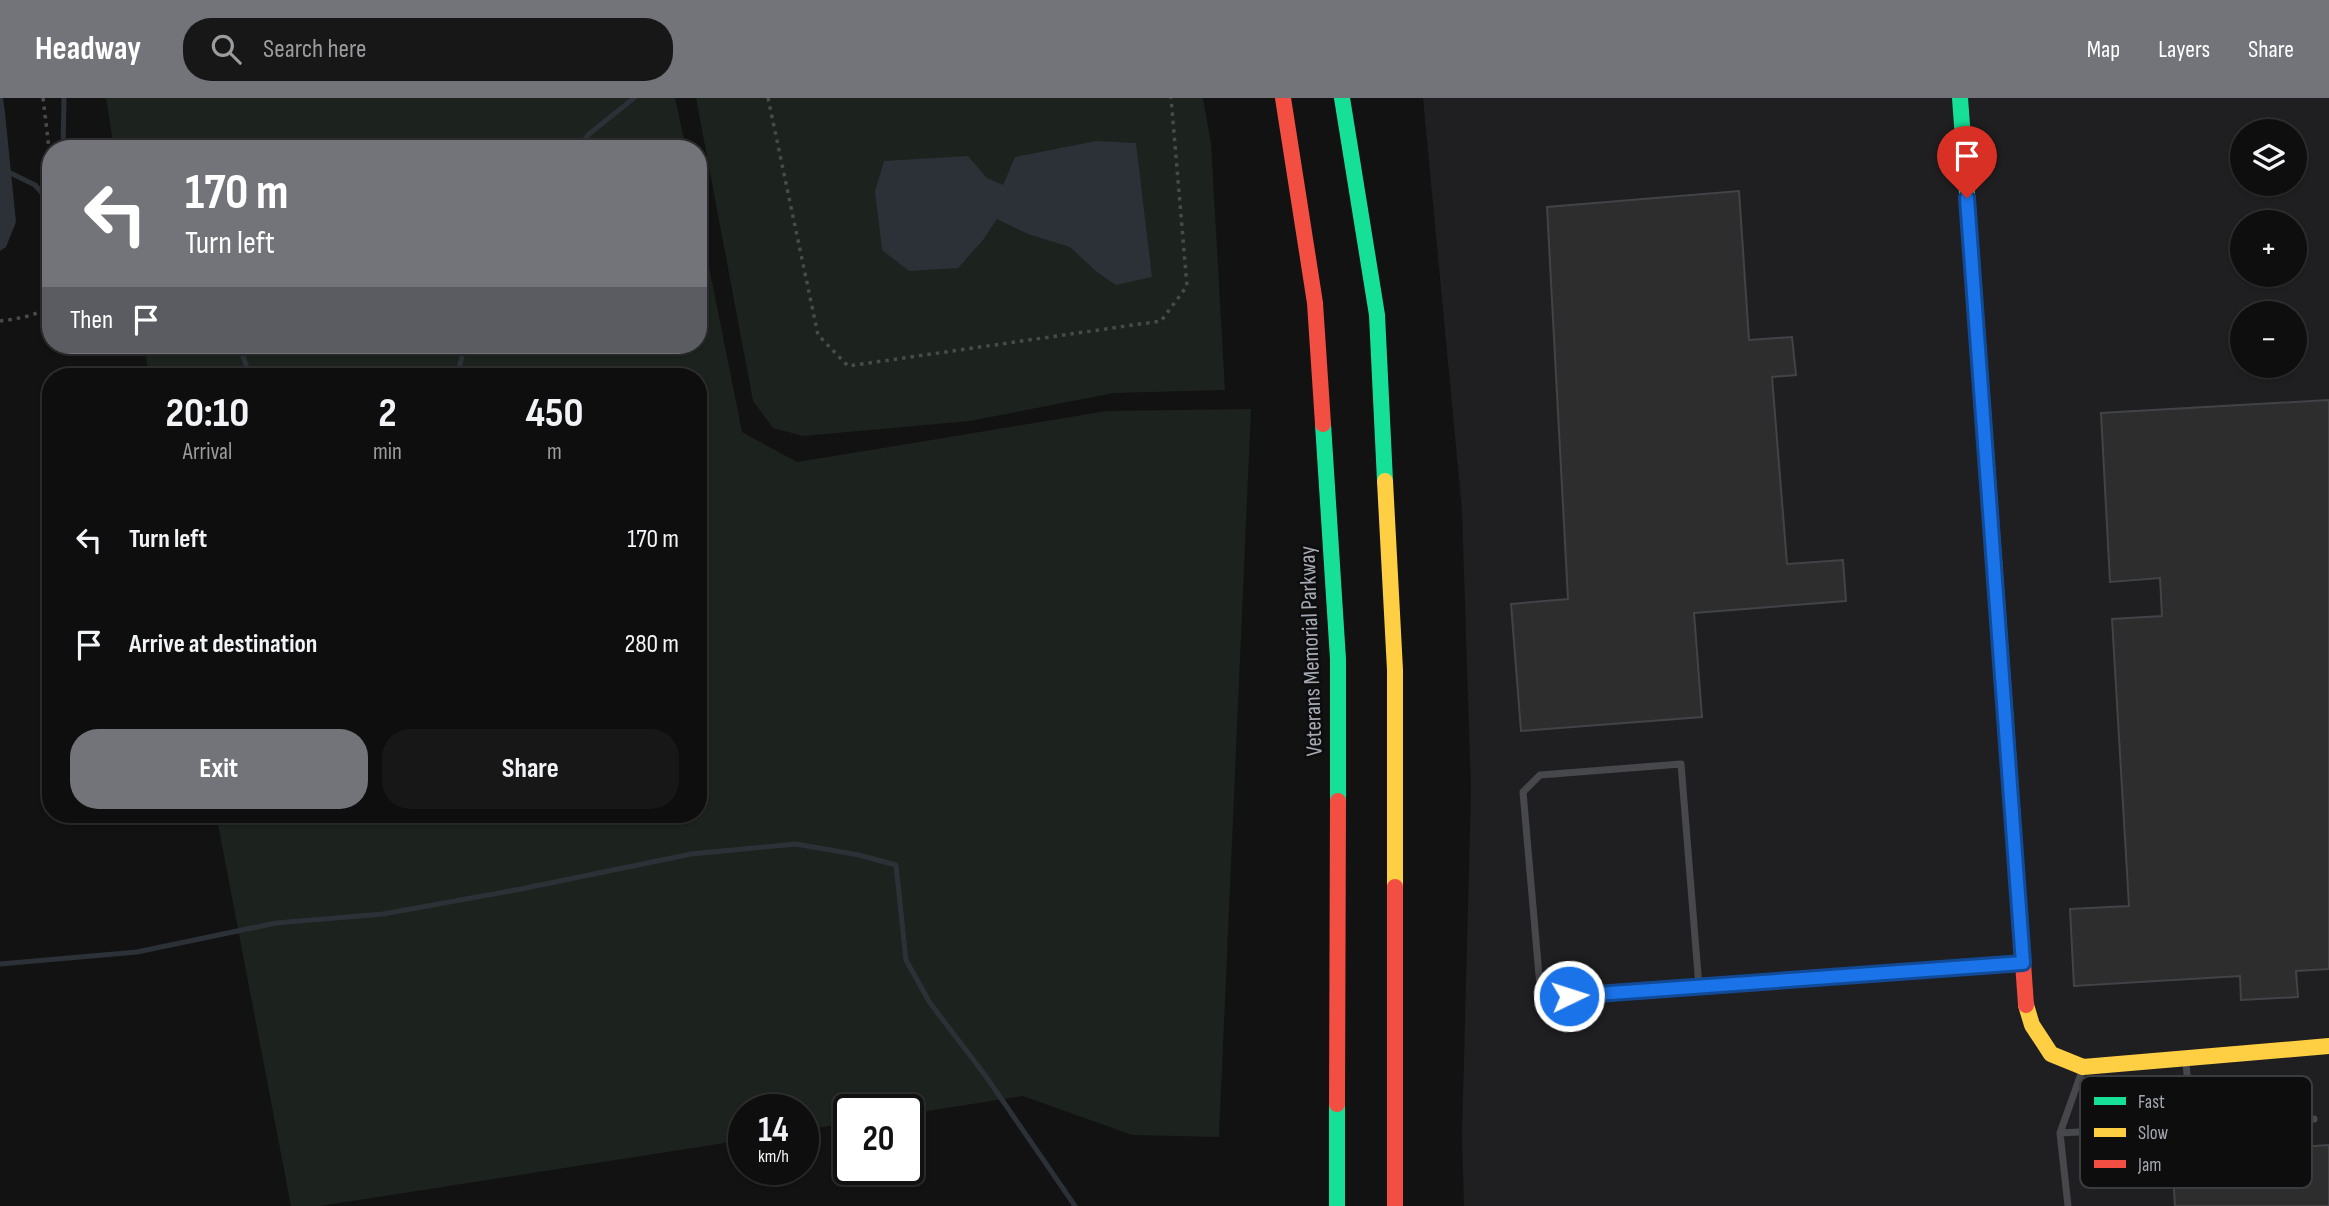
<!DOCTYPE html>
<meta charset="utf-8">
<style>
:root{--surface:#0e0e0e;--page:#171717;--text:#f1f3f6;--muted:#9b9c9e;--line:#2e2e2e;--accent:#72747a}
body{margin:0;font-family:"Sofia Sans Condensed",sans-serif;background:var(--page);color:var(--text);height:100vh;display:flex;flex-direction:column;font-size:26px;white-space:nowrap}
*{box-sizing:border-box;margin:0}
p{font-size:23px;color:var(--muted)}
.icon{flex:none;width:38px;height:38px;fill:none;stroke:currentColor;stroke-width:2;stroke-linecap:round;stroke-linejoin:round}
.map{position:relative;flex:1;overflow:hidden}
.details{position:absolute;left:42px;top:270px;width:665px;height:455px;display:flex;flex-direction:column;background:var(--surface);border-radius:28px;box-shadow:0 2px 5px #0004,0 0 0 2px var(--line)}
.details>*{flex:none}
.banner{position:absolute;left:42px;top:42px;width:665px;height:214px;border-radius:28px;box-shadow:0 2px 5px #0004,0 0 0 2px var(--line);background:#72747a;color:#fff;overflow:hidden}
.fabs{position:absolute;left:2230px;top:21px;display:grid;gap:14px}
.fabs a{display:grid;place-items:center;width:77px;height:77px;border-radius:50%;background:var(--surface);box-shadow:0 2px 5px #0004,0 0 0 2px var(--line);font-size:35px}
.speed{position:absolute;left:728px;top:996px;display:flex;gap:14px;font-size:35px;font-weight:700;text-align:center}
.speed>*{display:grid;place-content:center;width:91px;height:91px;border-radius:50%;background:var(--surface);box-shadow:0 2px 5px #0004,0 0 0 2px var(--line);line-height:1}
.speed small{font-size:18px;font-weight:400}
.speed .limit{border:4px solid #111;border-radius:10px;background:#fff;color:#111}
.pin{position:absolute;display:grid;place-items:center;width:60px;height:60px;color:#fff;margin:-72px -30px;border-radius:50% 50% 50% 0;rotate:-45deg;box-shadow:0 0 7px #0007}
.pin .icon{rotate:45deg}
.me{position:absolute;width:77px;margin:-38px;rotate:86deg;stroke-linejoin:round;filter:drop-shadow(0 0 5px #0008)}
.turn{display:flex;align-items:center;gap:24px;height:147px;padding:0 28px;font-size:32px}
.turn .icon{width:91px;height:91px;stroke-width:2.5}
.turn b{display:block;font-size:49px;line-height:60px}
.then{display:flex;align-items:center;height:66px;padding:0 28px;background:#0003;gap:14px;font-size:26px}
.eta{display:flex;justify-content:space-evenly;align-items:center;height:119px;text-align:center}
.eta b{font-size:42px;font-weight:700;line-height:49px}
.button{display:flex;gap:14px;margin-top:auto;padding:14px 28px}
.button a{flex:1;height:80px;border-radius:28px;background:var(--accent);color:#fff;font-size:28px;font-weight:700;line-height:80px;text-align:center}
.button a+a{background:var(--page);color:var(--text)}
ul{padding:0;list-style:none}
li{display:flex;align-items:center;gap:21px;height:105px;padding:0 28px}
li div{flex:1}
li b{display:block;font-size:26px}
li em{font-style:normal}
header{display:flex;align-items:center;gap:42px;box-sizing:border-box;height:98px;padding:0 35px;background:var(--accent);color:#fff}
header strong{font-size:33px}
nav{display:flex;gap:38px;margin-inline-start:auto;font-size:24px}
.search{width:490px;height:63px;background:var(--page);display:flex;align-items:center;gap:18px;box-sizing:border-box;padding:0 24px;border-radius:28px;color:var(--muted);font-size:26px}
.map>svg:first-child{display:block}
.built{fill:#1f1f21;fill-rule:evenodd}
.green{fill:#1c221d}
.water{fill:#2b3136}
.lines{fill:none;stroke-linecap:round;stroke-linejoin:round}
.stream{stroke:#2b3136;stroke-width:5}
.building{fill:#2d2d2e;stroke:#424346;stroke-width:2}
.path{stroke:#484a4c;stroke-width:3.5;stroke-dasharray:3.5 5;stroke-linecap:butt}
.lane{stroke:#47484b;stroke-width:7}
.fast{stroke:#16e098;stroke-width:16}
.slow{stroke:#ffcf43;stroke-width:16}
.jam{stroke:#f24e42;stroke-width:16}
.route-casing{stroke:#114b97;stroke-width:18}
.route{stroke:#1a73e8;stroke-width:12}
.labels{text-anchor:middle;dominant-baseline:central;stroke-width:5;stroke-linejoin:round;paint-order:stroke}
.street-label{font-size:23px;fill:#a5a9b2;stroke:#0d0d0e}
.key{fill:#0d0d0e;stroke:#3b3c3f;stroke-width:2}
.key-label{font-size:19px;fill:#a5a9b2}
</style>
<header>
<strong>Headway</strong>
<div class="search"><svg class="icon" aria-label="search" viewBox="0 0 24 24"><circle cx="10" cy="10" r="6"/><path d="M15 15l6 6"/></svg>Search here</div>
<nav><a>Map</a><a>Layers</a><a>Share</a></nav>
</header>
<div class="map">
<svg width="2329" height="1108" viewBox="0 0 2329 1108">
<rect width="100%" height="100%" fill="#121213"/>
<path class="built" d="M 1423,0 L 2329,0 L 2329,1108 L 1464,1108 L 1462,1038 L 1471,694 L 1462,412 ZM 2242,33 L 2294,33 L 2294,86 L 2242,86 ZM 2242,124 L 2294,124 L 2294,177 L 2242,177 ZM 2242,215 L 2294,215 L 2294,268 L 2242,268 Z"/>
<path class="green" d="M 106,0 L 675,0 L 686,51 L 114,51 Z
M 696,0 L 1203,0 L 1211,46 L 1225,292 L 1114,295 L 970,323 L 803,338 L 773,330 L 753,303 Z
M 698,114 L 742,334 L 797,364 L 1107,313 L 1251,311 L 1219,1039 L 1132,1037 L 1023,998 L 908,1016 L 908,1012 L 849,1012 L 849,1025 L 803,1032 L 803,1012 L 744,1012 L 744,1042 L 320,1108 L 291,1108 L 216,716 L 698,716 L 698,278 L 149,278 L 144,247 L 698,247 Z"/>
<path class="water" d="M 0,0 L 3,0 L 5,15 L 16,124 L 6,149 L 0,153 Z
M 1096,43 L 1136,45 L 1152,179 L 1116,187 L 1097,174 L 1070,149 L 1028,136 L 997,121 L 983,142 L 958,170 L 909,173 L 882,152 L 875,93 L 884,63 L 968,58 L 987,80 L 1003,87 L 1015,59 Z"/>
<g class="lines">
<path class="stream" d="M 63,51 L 64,0
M 577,51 L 589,36 L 634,0
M 0,70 L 35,87 L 51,105
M 239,247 L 250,278
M 457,278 L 465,247
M 0,866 L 137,854 L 276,825 L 383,816 L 521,791 L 691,756 L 796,746 L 859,757 L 896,767 L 906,862 L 930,905 L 985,977 L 1075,1108"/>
</g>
<path class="building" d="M 1739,93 L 1749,242 L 1792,239 L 1796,277 L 1772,279 L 1787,466 L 1843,462 L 1846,503 L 1694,515 L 1702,619 L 1521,633 L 1511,506 L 1568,501 L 1547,109 Z
M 2329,302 L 2329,871 L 2296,873 L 2298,899 L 2241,902 L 2240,878 L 2074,888 L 2070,811 L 2129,808 L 2112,521 L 2162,518 L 2160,480 L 2110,484 L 2101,315 Z
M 2329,1047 L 2329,1108 L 2175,1108 L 2172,1058 Z"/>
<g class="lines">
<path class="path" d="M 43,0 L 51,67
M 768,0 L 818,237 L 848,268 L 1161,223 L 1187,188 L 1171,0
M 0,223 C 16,221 39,218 51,206"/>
<path class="lane" d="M 1699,889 L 1681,666 L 1540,677 L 1523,694 L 1541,900 L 2022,865
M 2186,964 L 2191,1028 L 2314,1021
M 2060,1035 L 2082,973
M 2068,1108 L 2060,1035 L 2191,1028"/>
<path class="fast" d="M 1342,0 L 1377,217 L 1385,383
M 1960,0 L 2008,653
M 1323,326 L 1338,561 L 1338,703
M 1337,1108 L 1337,1006"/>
<path class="slow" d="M 1385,383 L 1395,572 L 1395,789
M 2026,907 L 2032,927 L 2051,956 L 2083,969 L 2329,948"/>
<path class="jam" d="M 1283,0 L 1315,205 L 1323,326
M 2008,653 L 2026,907
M 1395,789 L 1395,1108
M 1337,1006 L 1338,703"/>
</g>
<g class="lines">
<defs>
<path id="route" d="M 1569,898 L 2023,865 L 1967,100"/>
</defs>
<use href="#route" class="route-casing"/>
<use href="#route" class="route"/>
</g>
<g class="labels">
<g class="street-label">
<text transform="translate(1311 553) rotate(-92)">Veterans Memorial Parkway</text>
</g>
</g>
<rect x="2080" y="978" width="232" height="112" rx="10" class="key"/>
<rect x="2094" y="999" width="32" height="8" fill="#16e098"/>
<rect x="2094" y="1030" width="32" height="9" fill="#ffcf43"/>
<rect x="2094" y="1062" width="32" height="8" fill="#f24e42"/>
<g class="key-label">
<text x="2138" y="1010">Fast</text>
<text x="2138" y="1041">Slow</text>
<text x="2138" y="1073">Jam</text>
</g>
</svg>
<div class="fabs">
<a><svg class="icon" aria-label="layers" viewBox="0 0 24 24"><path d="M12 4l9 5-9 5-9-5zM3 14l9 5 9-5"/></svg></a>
<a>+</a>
<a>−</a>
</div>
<div class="speed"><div>14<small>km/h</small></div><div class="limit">20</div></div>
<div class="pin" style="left:1967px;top:100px;background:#d93025"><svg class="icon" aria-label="arrive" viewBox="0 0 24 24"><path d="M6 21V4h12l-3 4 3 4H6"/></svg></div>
<svg class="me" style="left:1569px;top:898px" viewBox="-20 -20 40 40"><circle r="17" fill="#1a73e8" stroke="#fff" stroke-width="3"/><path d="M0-11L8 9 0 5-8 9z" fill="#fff"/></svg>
<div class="banner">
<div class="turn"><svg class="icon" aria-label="left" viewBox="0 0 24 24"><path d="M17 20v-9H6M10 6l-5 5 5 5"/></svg><div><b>170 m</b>Turn left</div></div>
<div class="then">Then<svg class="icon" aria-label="arrive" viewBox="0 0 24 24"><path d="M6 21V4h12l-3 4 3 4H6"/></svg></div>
</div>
<section class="details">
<div class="eta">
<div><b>20:10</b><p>Arrival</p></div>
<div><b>2</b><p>min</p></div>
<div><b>450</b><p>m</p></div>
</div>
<ul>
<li><svg class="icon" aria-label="left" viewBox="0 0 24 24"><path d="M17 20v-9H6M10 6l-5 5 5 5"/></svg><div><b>Turn left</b></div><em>170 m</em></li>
<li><svg class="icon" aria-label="arrive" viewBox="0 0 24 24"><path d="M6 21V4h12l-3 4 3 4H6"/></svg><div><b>Arrive at destination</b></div><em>280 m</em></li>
</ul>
<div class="button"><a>Exit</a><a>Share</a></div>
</section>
</div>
